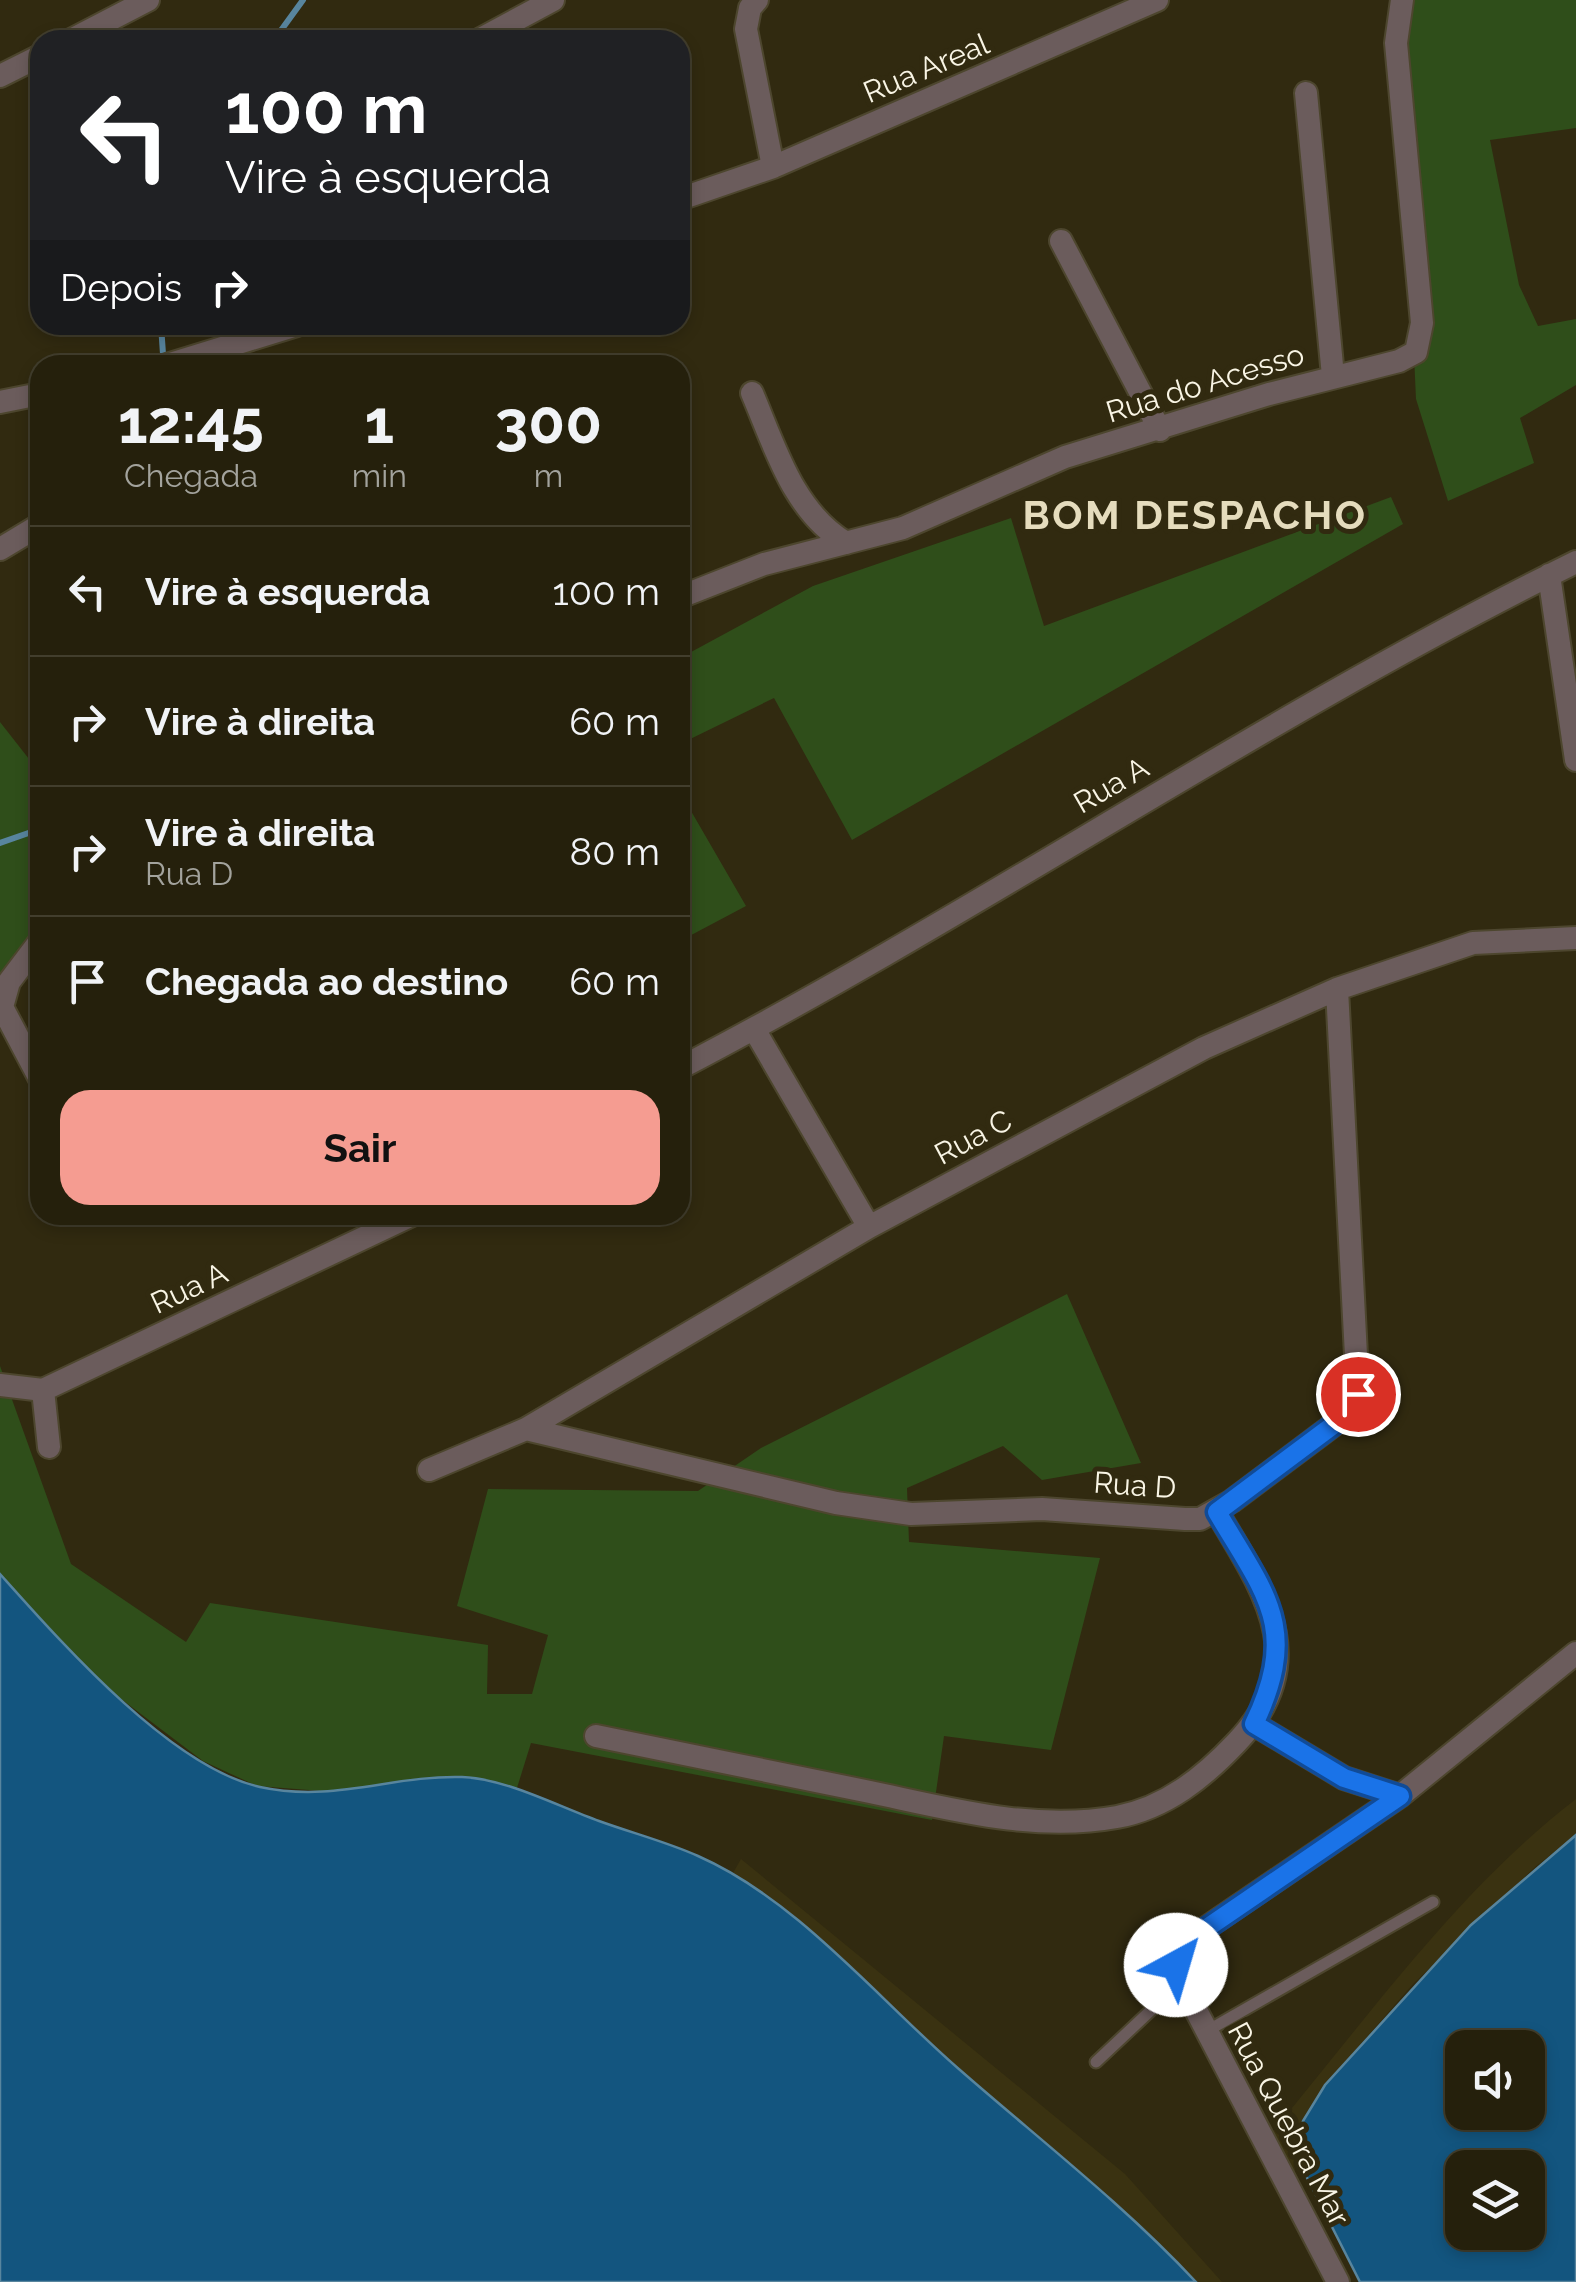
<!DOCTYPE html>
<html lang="pt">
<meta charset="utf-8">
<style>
:root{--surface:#25200c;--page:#2d2815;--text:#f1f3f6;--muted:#a3a39d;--line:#423e2d;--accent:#f59c91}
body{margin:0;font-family:Raleway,sans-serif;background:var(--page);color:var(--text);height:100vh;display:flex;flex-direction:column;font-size:38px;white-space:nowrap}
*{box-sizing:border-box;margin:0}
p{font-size:32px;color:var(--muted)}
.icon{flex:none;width:55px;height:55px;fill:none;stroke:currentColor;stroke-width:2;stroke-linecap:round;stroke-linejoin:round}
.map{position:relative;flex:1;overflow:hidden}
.sheet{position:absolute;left:30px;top:355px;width:660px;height:870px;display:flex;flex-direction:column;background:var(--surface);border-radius:30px;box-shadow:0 5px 15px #0003,0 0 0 2px var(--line)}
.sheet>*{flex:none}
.banner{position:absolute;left:30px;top:30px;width:660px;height:305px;border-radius:30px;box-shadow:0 5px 15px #0003,0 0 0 2px var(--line);background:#202124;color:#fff;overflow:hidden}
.tools{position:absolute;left:1445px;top:2030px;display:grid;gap:20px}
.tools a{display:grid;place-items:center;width:100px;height:100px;border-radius:20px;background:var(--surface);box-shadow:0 5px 15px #0003,0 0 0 2px var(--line);font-size:50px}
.pin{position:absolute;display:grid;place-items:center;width:85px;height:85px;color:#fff;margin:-42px;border:5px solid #fff;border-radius:50%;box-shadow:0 2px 10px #0007}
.me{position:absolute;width:110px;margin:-55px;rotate:39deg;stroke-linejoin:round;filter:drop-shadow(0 0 8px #0008)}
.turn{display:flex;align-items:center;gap:35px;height:210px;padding:0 30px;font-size:45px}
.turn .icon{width:130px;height:130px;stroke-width:2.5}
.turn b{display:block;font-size:70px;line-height:85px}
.then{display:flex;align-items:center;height:95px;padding:0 30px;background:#0003;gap:20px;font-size:38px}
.eta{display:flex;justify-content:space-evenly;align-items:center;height:170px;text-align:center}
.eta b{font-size:60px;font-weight:700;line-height:70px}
.button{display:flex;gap:20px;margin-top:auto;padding:20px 30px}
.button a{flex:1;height:115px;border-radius:30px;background:var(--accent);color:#111;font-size:40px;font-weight:700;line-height:115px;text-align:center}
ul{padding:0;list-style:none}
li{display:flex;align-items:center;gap:30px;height:130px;padding:0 30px;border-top:2px solid var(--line)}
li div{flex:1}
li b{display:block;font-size:38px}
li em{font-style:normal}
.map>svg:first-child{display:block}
.green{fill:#2f4e1a}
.sand{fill:#3a3211}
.water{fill:#13557f;stroke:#58859e;stroke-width:2.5;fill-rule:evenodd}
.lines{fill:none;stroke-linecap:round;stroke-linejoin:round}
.stream{stroke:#58859e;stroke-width:6}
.lane-casing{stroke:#4d462e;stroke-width:15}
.street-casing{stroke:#4d462e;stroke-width:26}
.lane{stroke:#6b5c5c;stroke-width:11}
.street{stroke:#6b5c5c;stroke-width:22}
.route-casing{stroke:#114b97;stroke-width:25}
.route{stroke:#1a73e8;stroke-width:18}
.labels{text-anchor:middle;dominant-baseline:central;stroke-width:10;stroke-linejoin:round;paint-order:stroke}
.street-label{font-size:30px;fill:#f9f5e5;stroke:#312a10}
.district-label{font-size:40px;font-weight:bold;letter-spacing:2.5px;fill:#e5dcbd;stroke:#312a10}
</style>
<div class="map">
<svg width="1576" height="2282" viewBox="0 0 1576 2282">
<rect width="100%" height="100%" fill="#312a10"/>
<path class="green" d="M 1398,0 L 1576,0 L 1576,128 L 1490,140 L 1519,285 L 1538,326 L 1576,319 L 1576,385 L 1520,418 L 1534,463 L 1448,501 L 1416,399 Z
M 1391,497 L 1403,524 L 852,840 L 774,698 L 680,744 L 680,658 L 813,586 L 1011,518 L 1044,626 Z
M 0,722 L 40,773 L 40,929 L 0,980 Z
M 680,792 L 746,906 L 680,941 Z
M 1067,1294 L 1141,1463 L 1042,1480 L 1003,1446 L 907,1488 L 909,1542 L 1100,1558 L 1051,1750 L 944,1736 L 932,1820 L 531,1743 L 516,1791 L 464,1777 L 348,1793 L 257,1786 L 203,1761 L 100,1683 L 0,1574 L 0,1366 L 71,1564 L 186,1642 L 210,1603 L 488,1645 L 487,1694 L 532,1694 L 548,1635 L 457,1606 L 488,1489 L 698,1491 L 761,1448 Z"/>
<path class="sand" d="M 1576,1799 L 1576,1835 L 1535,1867 L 1413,1984 L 1325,2085 L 1303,2121 L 1292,2188 L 1267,2138 C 1365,2022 1455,1892 1576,1799 Z
M 741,1859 L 1125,2174 L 1222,2282 L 1196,2282 C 1121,2204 1038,2139 958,2068 C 883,2002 812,1935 733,1873 Z"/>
<path class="water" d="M 0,1574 C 60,1641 170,1767 260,1787 C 334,1803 392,1775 462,1777 C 507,1779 557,1806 599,1821 C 632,1833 667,1842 698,1856 C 798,1900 879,2000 960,2070 C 1040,2140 1123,2204 1196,2282 L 0,2282 Z
M 1576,1835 L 1576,2282 L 1360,2282 L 1296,2156 L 1303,2121 L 1325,2085 L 1471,1925 ZM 1462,2048 L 1528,2048 L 1528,2112 L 1462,2112 ZM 1462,2168 L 1528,2168 L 1528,2232 L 1462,2232 Z"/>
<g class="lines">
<path class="stream" d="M 274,40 L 303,0
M 161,325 L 163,354
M 0,843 L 40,829"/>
<defs>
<path id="lane" d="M 1207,2031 L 1433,1902
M 1096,2062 L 1181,1982"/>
<path id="street" d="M 757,0 L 750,8 L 746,29 L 773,167
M 71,40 L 148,0
M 479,40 L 553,0
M 0,76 L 40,56
M 1306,93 L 1333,376
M 680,199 L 773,167 L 1157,0
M 1061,241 L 1160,430
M 167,365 L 297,325
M 752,393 C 775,447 793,511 846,543
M 0,402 L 40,394
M 0,549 L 40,525
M 1549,575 L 1576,760
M 680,597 L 764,564 L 903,528 L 1065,457 L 1269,394 L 1399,361 L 1416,352 L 1422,323 L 1396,43 L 1402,0
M 40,941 L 9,982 L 2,1007 L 40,1079
M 754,1029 L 869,1227
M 680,1068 C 984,909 1268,714 1576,562
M 0,1385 L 43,1390
M 526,1429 L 836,1503 L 911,1514 L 1042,1509 L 1185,1519 L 1200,1519 L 1232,1501 L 1344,1417 L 1358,1394 L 1337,989
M 49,1447 L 43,1390 L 412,1215
M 429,1470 L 526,1429 L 869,1227 L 1204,1048 L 1337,989 L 1473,943 L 1576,938
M 1254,1724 L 1344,1778 L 1400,1796
M 596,1736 C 687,1755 779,1773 870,1792 C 951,1809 1034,1832 1117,1817 C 1166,1808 1204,1777 1237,1742 C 1314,1661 1264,1591 1217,1512
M 1338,2282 L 1186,1991 C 1174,1963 1179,1949 1203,1930 L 1400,1796 L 1576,1653"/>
</defs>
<use href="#lane" class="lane-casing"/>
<use href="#street" class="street-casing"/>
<use href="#lane" class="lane"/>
<use href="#street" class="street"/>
</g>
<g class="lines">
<defs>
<path id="route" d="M 1176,1965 L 1186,1946 L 1204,1930 L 1400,1796 L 1344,1778 L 1254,1724 C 1300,1628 1266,1595 1217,1512 L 1344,1417 L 1358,1394"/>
</defs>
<use href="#route" class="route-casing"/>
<use href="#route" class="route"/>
</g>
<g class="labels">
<g class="street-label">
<text transform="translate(926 68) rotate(-23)">Rua Areal</text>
<text transform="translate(1205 383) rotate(-17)">Rua do Acesso</text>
<text transform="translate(1111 785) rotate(-30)">Rua A</text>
<text transform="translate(973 1137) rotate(-28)">Rua C</text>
<text transform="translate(189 1288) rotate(-25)">Rua A</text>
<text transform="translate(1135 1485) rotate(4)">Rua D</text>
<text transform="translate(1289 2124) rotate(62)">Rua Quebra Mar</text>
</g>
<g class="district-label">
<text x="1195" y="514">BOM DESPACHO</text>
</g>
</g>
</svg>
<div class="tools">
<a><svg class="icon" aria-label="sound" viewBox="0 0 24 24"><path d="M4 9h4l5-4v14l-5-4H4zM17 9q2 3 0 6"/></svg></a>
<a><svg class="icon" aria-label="layers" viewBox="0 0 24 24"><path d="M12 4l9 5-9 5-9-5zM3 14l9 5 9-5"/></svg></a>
</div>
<div class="pin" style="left:1358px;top:1394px;background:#d93025"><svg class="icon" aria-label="arrive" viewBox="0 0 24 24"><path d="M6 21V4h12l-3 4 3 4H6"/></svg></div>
<svg class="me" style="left:1176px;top:1965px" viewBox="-20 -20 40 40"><circle r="19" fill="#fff"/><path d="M0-13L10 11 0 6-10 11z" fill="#1a73e8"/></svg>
<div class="banner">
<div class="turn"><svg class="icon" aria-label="left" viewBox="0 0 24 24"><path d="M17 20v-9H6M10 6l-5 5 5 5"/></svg><div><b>100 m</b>Vire à esquerda</div></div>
<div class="then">Depois<svg class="icon" aria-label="right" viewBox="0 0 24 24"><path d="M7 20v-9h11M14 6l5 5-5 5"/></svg></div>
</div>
<section class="sheet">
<div class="eta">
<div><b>12:45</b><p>Chegada</p></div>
<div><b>1</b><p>min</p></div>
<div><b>300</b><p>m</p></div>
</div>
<ul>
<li><svg class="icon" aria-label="left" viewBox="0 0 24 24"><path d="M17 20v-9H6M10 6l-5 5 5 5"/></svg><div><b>Vire à esquerda</b></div><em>100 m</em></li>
<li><svg class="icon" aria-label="right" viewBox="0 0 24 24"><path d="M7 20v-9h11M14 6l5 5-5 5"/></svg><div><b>Vire à direita</b></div><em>60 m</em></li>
<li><svg class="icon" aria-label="right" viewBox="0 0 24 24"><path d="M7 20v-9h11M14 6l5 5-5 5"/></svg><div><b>Vire à direita</b><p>Rua D</p></div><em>80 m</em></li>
<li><svg class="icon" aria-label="arrive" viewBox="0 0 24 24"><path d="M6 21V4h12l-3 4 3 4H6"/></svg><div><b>Chegada ao destino</b></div><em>60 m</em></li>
</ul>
<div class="button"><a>Sair</a></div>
</section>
</div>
